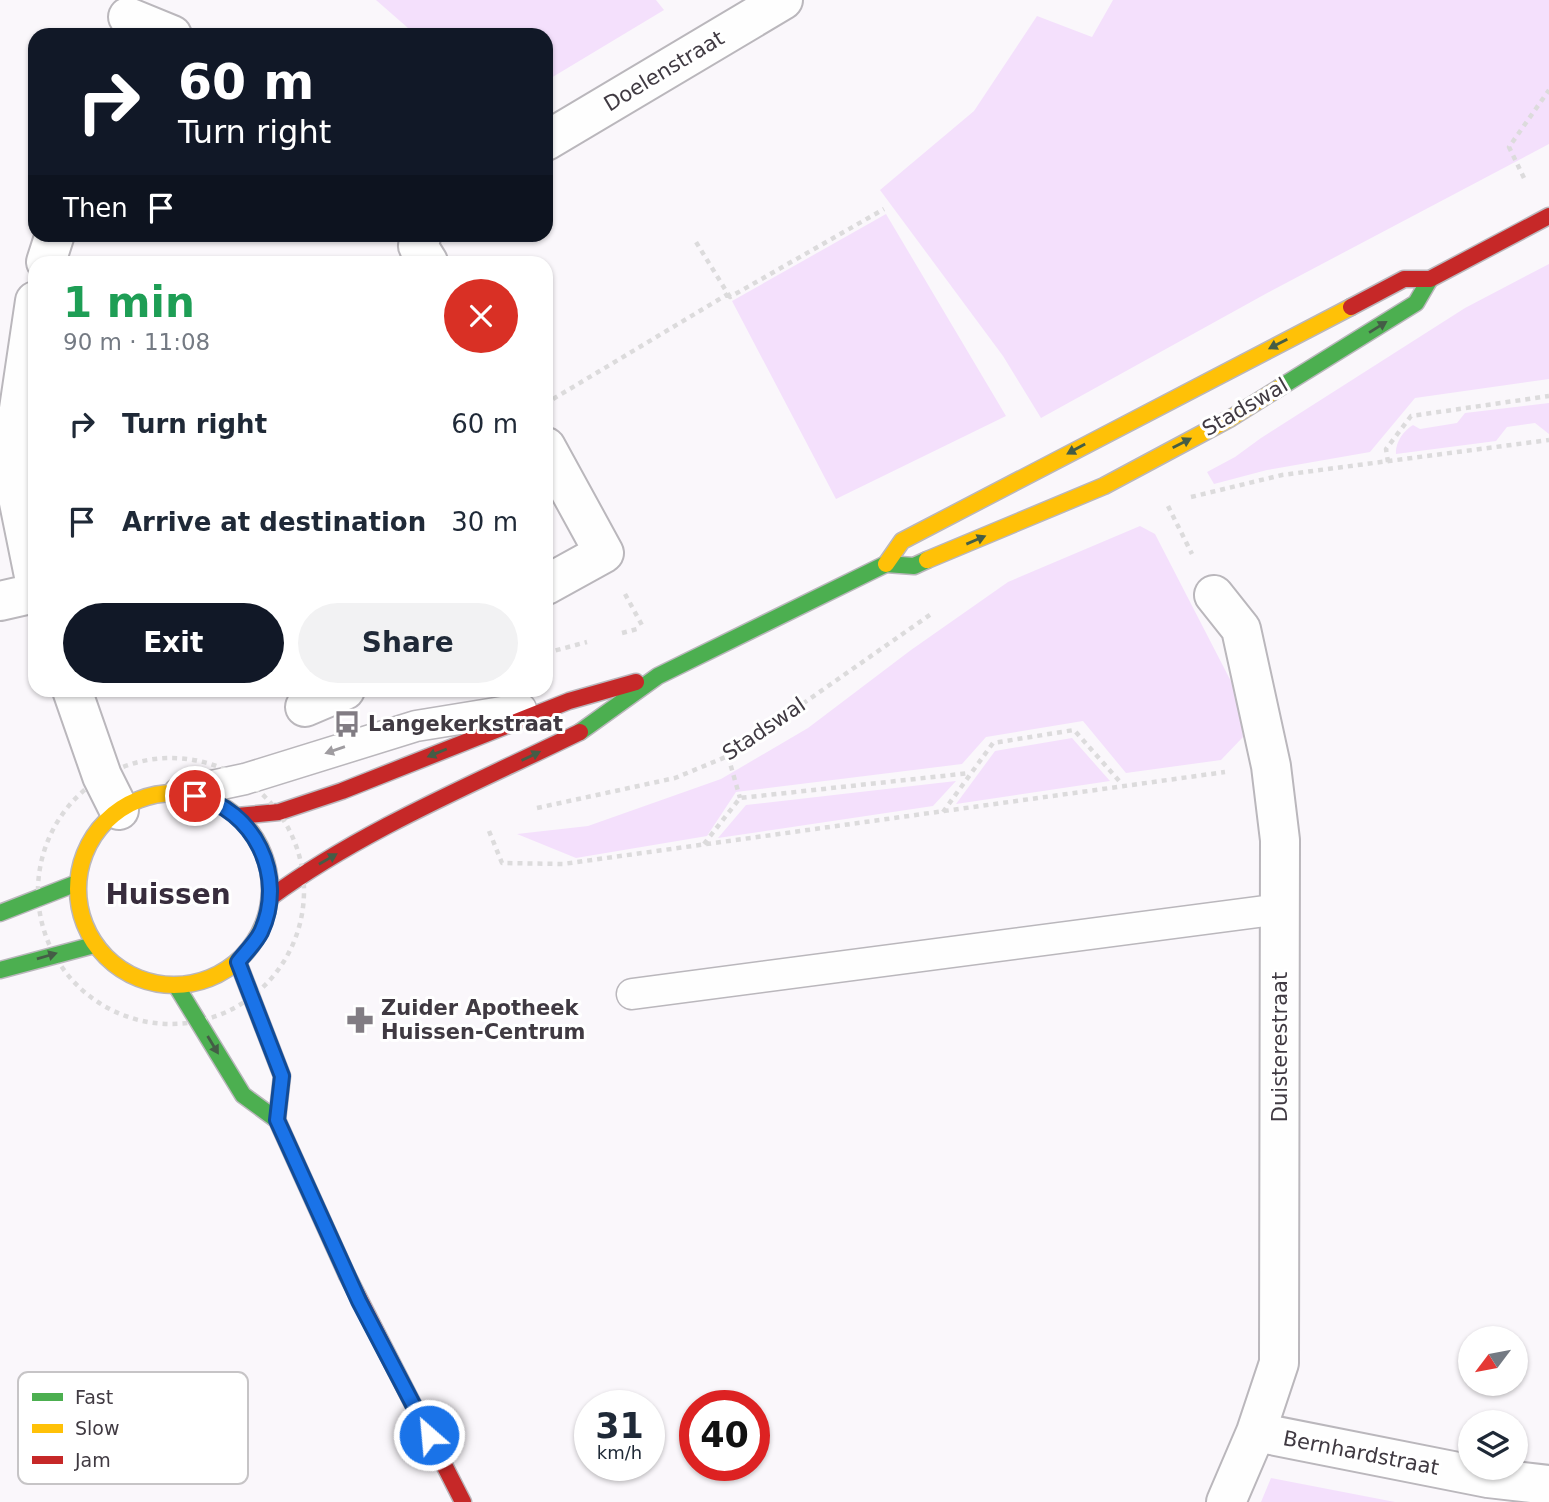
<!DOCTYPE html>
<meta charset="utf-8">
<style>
:root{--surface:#fff;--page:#f2f2f3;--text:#1f2937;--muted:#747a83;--accent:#111827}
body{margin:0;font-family:"DejaVu Sans",sans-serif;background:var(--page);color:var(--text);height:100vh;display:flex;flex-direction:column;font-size:26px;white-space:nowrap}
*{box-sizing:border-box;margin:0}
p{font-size:23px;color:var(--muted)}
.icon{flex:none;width:38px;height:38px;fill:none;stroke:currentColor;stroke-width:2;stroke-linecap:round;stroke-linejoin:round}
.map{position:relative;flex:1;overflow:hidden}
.side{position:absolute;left:28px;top:256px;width:525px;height:441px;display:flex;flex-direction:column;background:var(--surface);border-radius:21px;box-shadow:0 2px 5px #0004}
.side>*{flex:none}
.guide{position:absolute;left:28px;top:28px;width:525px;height:214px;border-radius:21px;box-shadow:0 2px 5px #0004;background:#111827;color:#fff;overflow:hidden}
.needle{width:46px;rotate:238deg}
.buttons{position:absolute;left:1458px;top:1326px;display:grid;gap:14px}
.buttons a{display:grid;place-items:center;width:70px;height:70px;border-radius:50%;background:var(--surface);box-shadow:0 2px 5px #0004;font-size:35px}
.speed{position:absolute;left:574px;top:1390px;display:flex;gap:14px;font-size:35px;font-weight:700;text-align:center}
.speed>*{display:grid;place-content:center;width:91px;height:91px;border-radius:50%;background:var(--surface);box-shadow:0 2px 5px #0004;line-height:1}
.speed small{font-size:18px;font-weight:400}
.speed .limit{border:10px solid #d22;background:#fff;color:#111}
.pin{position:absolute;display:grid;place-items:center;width:60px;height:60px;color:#fff;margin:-30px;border:4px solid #fff;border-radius:50%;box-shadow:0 2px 7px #0007}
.me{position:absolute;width:77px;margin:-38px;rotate:333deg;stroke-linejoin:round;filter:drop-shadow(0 0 5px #0008)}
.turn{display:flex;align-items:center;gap:24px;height:147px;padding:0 35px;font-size:32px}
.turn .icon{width:91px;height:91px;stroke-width:2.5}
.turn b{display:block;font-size:49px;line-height:60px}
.then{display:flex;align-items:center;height:66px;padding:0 35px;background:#0003;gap:14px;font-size:26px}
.round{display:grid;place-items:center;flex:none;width:74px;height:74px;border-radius:37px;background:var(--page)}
.head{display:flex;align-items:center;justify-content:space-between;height:119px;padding:0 35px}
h1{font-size:42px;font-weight:800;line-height:52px;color:#1e9e55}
.cta{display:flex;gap:14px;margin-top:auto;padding:14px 35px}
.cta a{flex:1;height:80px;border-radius:42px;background:var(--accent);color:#fff;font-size:28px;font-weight:800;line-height:80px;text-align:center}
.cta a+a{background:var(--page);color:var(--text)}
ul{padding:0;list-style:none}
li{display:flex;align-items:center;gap:21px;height:98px;padding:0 35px}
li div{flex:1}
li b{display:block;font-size:26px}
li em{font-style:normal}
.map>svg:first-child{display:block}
.green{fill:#f4e0fc}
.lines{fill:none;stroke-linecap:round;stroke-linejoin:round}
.lane-casing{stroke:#bab7bc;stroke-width:33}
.street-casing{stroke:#bab7bc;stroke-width:42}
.fast-casing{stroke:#bab7bc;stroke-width:19}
.slow-casing{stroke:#bab7bc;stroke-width:19}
.jam-casing{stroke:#bab7bc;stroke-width:19}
.path{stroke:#dcdbdc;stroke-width:4.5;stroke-dasharray:5 5;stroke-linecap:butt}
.lane{stroke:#fefefe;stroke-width:30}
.street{stroke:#fefefe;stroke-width:38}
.fast{stroke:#4caf50;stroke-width:16}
.slow{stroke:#ffc107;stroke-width:16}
.jam{stroke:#c62828;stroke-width:16}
.oneway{fill:#445d46}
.oneway2{fill:#9f9ca0}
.route-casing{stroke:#114b97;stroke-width:18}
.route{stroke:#1a73e8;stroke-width:12}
.labels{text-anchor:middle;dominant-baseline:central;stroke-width:6;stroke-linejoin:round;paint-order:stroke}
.street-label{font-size:21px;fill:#403a42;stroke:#fff}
.poi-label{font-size:21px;font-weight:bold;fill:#403a42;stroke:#fff;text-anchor:start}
.district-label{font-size:28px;font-weight:bold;fill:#382d3d;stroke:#fff}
.key{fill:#fff;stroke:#c6c4c6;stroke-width:2}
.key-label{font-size:19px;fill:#403a42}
</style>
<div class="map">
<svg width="1549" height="1502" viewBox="0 0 1549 1502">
<rect width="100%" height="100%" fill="#faf7fb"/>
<path class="green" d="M 376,0 L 656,0 L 664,10 L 546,81 L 546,35 L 416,35 Z
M 1113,0 L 1549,0 L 1549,144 L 1269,292 L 1041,418 L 1003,356 L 880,190 L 974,111 L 1037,16 L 1092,37 Z
M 886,214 L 1006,416 L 836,499 L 732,301 Z
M 1549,264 L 1549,379 L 1415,398 L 1370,452 L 1267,470 L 1214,484 L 1207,472 L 1235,457 L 1261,438 L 1465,308 Z
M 1549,403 L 1549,434 L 1535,423 L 1507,427 L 1496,441 L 1396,454 C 1395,443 1403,431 1413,425 L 1420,429 L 1457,423 L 1465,413 Z
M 1140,526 L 1155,534 L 1237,693 L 1243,737 L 1221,760 L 1126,773 L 1083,721 L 986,737 L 962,764 L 736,792 L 707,836 L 576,858 L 517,834 L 588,826 L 721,779 L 808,728 L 911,650 L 1008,582 Z
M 1072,738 L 1110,781 L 956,804 L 995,751 Z
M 956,781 L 933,806 L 718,838 L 746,805 Z
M 1271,1478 L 1395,1502 L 1261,1502 Z"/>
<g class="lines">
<defs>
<path id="lane" d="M 179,793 L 245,779 L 416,726 L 521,709
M 632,994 L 1280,909"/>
<path id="street" d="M 128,17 L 172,35
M 546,141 L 783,0
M 422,234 L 418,246 L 428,262
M 46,262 L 55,234
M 35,301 L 11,463 L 35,581
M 546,447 L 604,553 L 546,585
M 1214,595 L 1241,629 L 1271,766 L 1280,840 L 1279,1363 L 1256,1432 L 1226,1502
M 0,601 L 35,593
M 72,690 L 102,776 L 119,810
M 305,707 L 345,690
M 1256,1432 L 1488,1478 L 1549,1485"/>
<path id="fast" d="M 1279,388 L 1416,303 L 1430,279
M 580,732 L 658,676 L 886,564 L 914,566 L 927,560
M 0,913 L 77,883
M 0,970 L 94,945
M 177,987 L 243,1095 L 277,1120 L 347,1275"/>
<path id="slow" d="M 927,560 L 1104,486 L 1231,418 L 1279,388
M 886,564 L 902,541 L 1351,307
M78 889a96 96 0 1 1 192 0a96 96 0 1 1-192 0Z
M 238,962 L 282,1076 L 277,1120"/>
<path id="jam" d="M 1351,307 L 1404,279 L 1430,279 L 1549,216
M 237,816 L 279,812 L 342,791 L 569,701 L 636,682
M 271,897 C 364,829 476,783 580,732
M 347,1275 L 463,1502"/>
</defs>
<use href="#lane" class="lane-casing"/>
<use href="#street" class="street-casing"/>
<use href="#fast" class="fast-casing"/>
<use href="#slow" class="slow-casing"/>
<use href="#jam" class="jam-casing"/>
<path class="path" d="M 1524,178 L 1509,147 L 1549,90
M 728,294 L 730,297 L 884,209
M 553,399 L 728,294 L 696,242
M 1388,462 L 1386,449 L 1411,416 L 1549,396
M 1191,497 L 1282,475 L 1549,440
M 1168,506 L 1192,554
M 625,594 L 643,627
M 622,633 L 641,628
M 546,653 L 587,642
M 728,756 L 740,798
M38 891a133 133 0 1 1 266 0a133 133 0 1 1-266 0Z
M 537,808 L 675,778 L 728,756 L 934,612
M 943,812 L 993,743 L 1074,730 L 1122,784
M 489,831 L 502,863 L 563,864 L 1225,772
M 704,844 L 740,798 L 970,773"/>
<use href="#lane" class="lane"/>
<use href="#street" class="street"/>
<use href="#fast" class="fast"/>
<use href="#slow" class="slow"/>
<use href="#jam" class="jam"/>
</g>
<defs><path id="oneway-solid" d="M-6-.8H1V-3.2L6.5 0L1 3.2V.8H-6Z" transform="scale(1.75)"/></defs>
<g class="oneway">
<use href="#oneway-solid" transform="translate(1378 327) rotate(-32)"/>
<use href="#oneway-solid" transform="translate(1278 344) rotate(153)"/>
<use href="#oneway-solid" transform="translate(1182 443) rotate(-27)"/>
<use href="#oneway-solid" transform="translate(1076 449) rotate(151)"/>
<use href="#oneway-solid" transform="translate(976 540) rotate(-23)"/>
<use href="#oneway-solid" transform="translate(437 753) rotate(158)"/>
<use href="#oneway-solid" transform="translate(531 756) rotate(-26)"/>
<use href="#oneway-solid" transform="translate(328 859) rotate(-30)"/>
<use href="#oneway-solid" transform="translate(47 956) rotate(-16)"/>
<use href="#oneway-solid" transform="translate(213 1045) rotate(59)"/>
</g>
<use class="oneway2" href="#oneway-solid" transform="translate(335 750) rotate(161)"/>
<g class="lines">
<defs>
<path id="route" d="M 195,796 C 254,809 287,876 261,932 C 256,942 246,952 238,962 L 282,1076 L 277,1120 L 359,1301 L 429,1435"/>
</defs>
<use href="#route" class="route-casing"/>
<use href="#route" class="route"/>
</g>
<defs>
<symbol id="bus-bare" viewBox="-9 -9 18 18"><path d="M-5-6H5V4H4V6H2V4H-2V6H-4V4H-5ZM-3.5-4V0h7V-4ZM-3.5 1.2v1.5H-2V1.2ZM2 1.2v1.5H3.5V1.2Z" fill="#817c83" stroke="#fff" stroke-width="2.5" paint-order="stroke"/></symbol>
<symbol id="pharmacy-bare" viewBox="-9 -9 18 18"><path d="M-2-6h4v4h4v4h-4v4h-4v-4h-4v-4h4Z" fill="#817c83" stroke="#fff" stroke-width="2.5" paint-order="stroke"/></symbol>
</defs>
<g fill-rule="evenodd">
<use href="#bus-bare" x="328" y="705" width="38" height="38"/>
<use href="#pharmacy-bare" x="341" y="1001" width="38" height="38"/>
</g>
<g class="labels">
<g class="street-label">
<text transform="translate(664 71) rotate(-31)">Doelenstraat</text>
<text transform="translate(1245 407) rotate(-30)">Stadswal</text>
<text transform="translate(764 729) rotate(-34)">Stadswal</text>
<text transform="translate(1280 1047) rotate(-90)">Duisterestraat</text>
<text transform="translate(1361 1453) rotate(11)">Bernhardstraat</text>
</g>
<g class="poi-label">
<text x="368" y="724">Langekerkstraat</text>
<text x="381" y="1008">Zuider Apotheek<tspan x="381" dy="24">Huissen-Centrum</tspan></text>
</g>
<g class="district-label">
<text x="168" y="894">Huissen</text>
</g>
</g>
<rect x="18" y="1372" width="230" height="112" rx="10" class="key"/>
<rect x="32" y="1393" width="31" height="8" fill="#4caf50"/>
<rect x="32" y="1424" width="31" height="9" fill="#ffc107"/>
<rect x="32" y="1456" width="31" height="8" fill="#c62828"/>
<g class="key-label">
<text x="75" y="1404">Fast</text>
<text x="75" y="1435">Slow</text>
<text x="75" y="1467">Jam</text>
</g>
</svg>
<div class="buttons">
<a><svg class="needle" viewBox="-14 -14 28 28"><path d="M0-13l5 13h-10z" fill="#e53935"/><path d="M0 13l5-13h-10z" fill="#747a83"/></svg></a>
<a><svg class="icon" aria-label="layers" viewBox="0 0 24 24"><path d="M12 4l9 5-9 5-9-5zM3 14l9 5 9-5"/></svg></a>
</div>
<div class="speed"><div>31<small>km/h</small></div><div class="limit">40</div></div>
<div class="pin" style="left:195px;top:796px;background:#d93025"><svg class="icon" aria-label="arrive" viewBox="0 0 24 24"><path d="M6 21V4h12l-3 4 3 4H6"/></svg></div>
<svg class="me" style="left:429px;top:1435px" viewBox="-20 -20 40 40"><circle r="17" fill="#1a73e8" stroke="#fff" stroke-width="3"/><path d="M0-11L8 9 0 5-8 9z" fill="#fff"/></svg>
<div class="guide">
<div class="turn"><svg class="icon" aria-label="right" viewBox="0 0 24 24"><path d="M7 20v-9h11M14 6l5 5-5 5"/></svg><div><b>60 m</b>Turn right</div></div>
<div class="then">Then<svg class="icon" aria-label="arrive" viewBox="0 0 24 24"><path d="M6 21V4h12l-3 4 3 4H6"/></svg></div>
</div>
<section class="side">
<div class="head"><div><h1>1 min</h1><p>90 m · 11:08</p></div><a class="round" style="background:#d93025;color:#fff"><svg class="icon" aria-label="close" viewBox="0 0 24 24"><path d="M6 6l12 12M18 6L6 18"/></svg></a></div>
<ul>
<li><svg class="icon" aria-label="right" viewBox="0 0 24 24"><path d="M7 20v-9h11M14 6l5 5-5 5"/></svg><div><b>Turn right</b></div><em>60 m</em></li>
<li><svg class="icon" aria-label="arrive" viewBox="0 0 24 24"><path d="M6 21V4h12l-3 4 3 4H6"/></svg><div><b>Arrive at destination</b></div><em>30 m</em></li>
</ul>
<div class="cta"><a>Exit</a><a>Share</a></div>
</section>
</div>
